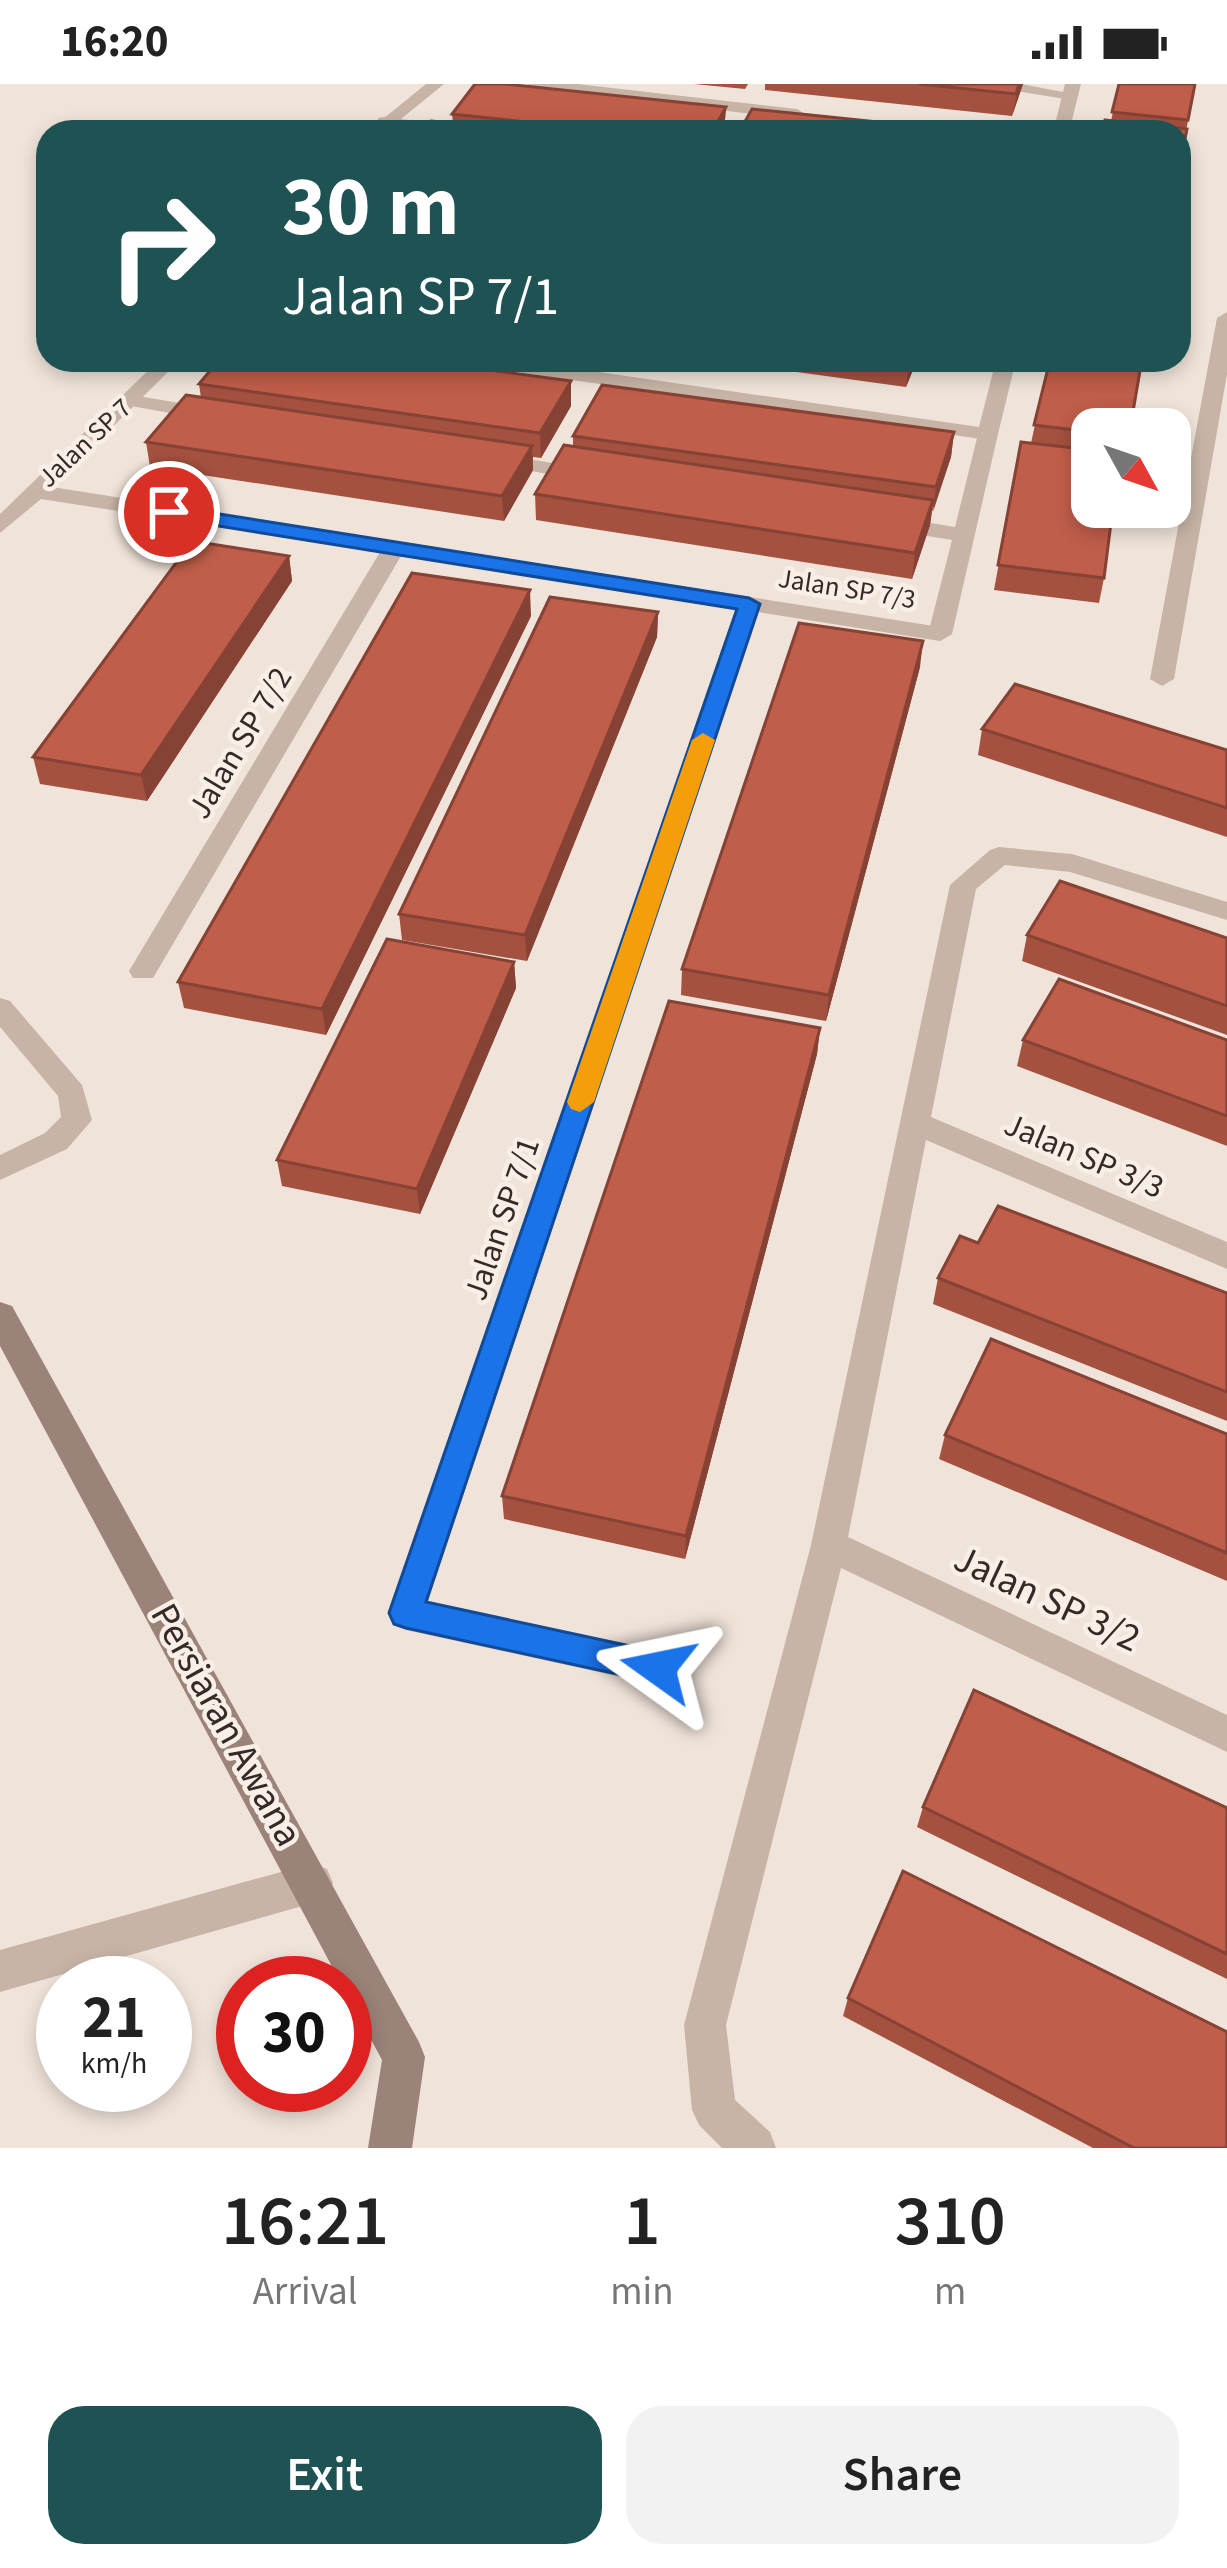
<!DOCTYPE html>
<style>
:root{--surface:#fff;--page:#f2f2f2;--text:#222;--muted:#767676;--accent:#1f5353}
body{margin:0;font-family:"Source Sans 3",sans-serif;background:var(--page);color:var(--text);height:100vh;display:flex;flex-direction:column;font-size:45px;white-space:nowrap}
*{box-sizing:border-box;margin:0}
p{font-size:39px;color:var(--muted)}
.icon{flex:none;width:66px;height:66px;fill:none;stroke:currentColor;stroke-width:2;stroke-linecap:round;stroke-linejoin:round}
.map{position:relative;height:2064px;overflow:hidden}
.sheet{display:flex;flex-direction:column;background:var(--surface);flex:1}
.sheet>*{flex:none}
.top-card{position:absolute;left:36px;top:36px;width:1155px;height:252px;border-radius:36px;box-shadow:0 6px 18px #0003;background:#1f5353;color:#fff;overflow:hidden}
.needle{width:78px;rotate:130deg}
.buttons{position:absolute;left:1071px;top:324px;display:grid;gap:24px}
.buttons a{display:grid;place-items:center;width:120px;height:120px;border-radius:24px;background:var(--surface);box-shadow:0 6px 18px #0003;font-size:60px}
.speed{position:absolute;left:36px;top:1872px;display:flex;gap:24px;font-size:60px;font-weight:700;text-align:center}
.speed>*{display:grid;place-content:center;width:156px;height:156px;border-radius:50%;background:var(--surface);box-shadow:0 6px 18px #0003;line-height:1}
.speed small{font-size:30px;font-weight:400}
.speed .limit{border:18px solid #d22;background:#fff;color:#111}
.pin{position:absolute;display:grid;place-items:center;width:102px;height:102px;color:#fff;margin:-51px;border:6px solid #fff;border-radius:50%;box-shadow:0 3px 12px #0007}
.me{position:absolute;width:132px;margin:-66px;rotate:282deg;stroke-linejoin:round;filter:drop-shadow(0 0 9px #0008)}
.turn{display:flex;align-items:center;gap:42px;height:252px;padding:0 48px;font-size:54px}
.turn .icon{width:156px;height:156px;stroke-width:2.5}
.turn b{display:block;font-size:84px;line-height:102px}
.eta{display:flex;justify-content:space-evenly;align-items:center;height:204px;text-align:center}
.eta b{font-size:72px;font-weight:600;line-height:84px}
.action{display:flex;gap:24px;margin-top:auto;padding:24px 48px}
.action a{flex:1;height:138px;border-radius:36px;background:var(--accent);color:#fff;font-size:48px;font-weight:600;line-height:138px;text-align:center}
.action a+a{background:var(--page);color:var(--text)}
.status{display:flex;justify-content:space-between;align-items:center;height:84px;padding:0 60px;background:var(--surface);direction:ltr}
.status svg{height:33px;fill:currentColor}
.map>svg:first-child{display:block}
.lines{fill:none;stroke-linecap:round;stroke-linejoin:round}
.lane{fill:#c7b4a7;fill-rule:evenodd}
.street{fill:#c7b4a7;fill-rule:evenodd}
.secondary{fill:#9b8379;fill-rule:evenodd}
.wall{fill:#a45140}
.shaded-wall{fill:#864234}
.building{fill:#bf5e4a;stroke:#864234;stroke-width:3}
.route{fill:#1a73e8;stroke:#114b97;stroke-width:3}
.slow{fill:#f59e0b}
.labels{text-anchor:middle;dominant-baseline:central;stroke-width:9;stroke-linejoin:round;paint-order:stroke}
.far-street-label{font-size:27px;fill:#342a27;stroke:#f8efe6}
.street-label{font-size:33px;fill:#342a27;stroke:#f8efe6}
.near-street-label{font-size:39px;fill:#342a27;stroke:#f8efe6}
</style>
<div class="status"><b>16:20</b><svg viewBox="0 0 49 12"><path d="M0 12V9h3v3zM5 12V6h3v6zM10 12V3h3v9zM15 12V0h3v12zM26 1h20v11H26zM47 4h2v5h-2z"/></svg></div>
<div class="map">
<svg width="1227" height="2064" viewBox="0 0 1227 2064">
<rect width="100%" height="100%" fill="#f0e4da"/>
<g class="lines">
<path class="lane" d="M 973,0 L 1021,0 L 1079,11 L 1071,16 Z
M 384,33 L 465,43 L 473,48 L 378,42 L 378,34 Z
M 132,311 L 215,325 L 225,331 L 215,337 L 125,321 L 122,317 Z
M 988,344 L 998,350 L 952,550 L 940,557 L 928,550 L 952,456 L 890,446 L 879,439 L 890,432 L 955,443 L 978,350 Z
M 493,369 L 588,385 L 599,391 L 588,397 L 486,379 L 486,371 Z"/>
<path class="street" d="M 426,0 L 444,0 L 385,48 L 367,48 Z
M 527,0 L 577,0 L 797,25 L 805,30 L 797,35 L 535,5 Z
M 1065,0 L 1081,0 L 1069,48 L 1053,48 Z
M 1227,228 L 1227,290 L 1174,595 L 1162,602 L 1150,595 L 1217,234 Z
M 159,276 L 180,276 L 52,403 L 940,543 L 952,550 L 940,557 L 758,528 L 428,1517 L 658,1567 L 671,1572 L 677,1584 L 671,1596 L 658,1601 L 406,1546 L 393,1541 L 388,1529 L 736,525 L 401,472 L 153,894 L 133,894 L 129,887 L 380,468 L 41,415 L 0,449 L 0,430 Z
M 465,276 L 516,276 L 979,343 L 996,276 L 1016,276 L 998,350 L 988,356 L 475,282 Z
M 999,763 L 1072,770 L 1227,818 L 1227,836 L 1070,788 L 1005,781 L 976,805 L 931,1033 L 1227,1158 L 1227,1185 L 926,1056 L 848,1453 L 1227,1631 L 1227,1668 L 841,1484 L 726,1941 L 735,2016 L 770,2048 L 776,2064 L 722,2064 L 699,2041 L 692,2026 L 684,1941 L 811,1461 L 950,801 L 990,766 Z
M 0,914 L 10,917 L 82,1001 L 92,1036 L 67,1065 L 0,1096 L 0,1071 L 45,1049 L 61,1033 L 58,1012 L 0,943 Z
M 313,1779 L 327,1785 L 333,1799 L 327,1813 L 313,1819 L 0,1908 L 0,1866 Z"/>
<path class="secondary" d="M 0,1218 L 12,1222 L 419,1958 L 425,1973 L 412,2064 L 368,2064 L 382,1976 L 0,1262 Z"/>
</g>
<path class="wall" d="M 694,0 L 748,0 L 745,5 Z
M 765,0 L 1023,0 L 1012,32 L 765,6 Z
M 1119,0 L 1195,0 L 1179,84 L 1111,37 Z
M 726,23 L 724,48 L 422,48 L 453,39 L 452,30 Z
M 709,276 L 917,276 L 906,303 Z
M 1139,276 L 1138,281 L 1092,345 L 1092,423 L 1104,494 L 1099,519 L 994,506 L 1021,358 L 1031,359 L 1049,277 Z
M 571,297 L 571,322 L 541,374 L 533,373 L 533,386 L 504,437 L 150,383 L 146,358 L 201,314 L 199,300 Z
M 954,348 L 951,373 L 932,428 L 930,441 L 912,495 L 536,436 L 535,410 L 573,363 L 573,352 Z
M 289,472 L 292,497 L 147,717 L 40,700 L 33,673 Z
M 658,528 L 657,553 L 527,877 L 402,856 L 399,830 Z
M 531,532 L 326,951 L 184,924 L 178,898 Z
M 920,583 L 826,937 L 681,911 L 682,885 Z
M 982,645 L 1227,666 L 1227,753 L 978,671 Z
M 1027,851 L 1227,854 L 1227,951 L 1022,877 Z
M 514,878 L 516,904 L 420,1130 L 282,1102 L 277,1076 Z
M 820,944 L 817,970 L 685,1475 L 504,1435 L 502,1412 Z
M 1023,956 L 1227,956 L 1227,1062 L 1017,982 Z
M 978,1159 L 1227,1209 L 1227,1337 L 933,1220 L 938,1194 Z
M 1227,1350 L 1227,1497 L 939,1375 L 945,1351 Z
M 923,1723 L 1227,1724 L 1227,1895 L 917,1743 Z
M 848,1914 L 1227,2064 L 1093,2064 L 843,1932 Z"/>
<path class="shaded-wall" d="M 1019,0 L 1023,0 L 1022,3 L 1012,32 Z
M 726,23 L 724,48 L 712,48 Z
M 910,276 L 917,276 L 906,303 L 909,279 Z
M 571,297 L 571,322 L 541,374 L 540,349 Z
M 954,348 L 951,373 L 933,428 L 936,403 Z
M 532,362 L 533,386 L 504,437 L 502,412 Z
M 933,416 L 930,441 L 912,495 L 915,469 Z
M 289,472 L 292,497 L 147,717 L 141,691 Z
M 530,506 L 531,532 L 326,951 L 322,925 Z
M 658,528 L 657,553 L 527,877 L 525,851 Z
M 923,557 L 920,583 L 826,937 L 829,911 Z
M 514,878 L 516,904 L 420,1130 L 417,1105 Z
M 820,944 L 817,970 L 685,1475 L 686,1452 Z"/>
<path class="building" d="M 475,0 L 505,0 L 726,23 L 712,48 L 621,48 L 452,30 Z
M 919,0 L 1019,0 L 1016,10 Z
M 1119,0 L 1195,0 L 1188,36 L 1112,28 Z
M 752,25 L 975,48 L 739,48 Z
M 1105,36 L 1187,45 L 1179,84 L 1179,48 L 1102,48 Z
M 431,37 L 533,48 L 422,48 Z
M 219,276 L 416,276 L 571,297 L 540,349 L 199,300 Z
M 1050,276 L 1095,276 L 1141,281 L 1130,345 L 1092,345 L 1092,348 L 1034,341 Z
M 602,301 L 954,348 L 936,403 L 573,352 Z
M 186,311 L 532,362 L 502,412 L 146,358 Z
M 1021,358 L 1092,366 L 1092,423 L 1113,423 L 1104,494 L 998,481 Z
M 564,361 L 933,416 L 915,469 L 535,410 Z
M 192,457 L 289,472 L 141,691 L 33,673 Z
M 412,489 L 530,506 L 322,925 L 178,898 Z
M 550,513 L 658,528 L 525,851 L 399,830 Z
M 799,539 L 923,557 L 829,911 L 682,885 Z
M 1015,600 L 1227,666 L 1227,724 L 982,645 Z
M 1060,797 L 1227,854 L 1227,922 L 1027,851 Z
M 387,855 L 514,878 L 417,1105 L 277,1076 Z
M 1059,895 L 1227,956 L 1227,1032 L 1023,956 Z
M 669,917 L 820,944 L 686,1452 L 502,1412 Z
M 998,1122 L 1227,1209 L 1227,1308 L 938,1194 L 960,1152 L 978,1159 Z
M 991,1255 L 1227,1350 L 1227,1469 L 945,1351 Z
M 974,1606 L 1227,1724 L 1227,1870 L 923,1723 Z
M 903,1787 L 1227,1948 L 1227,2064 L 1134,2064 L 848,1914 Z"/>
<path class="route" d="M 169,422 L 749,514 L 760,520 L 426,1518 L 658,1568 L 670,1573 L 675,1584 L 670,1595 L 658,1599 L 406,1544 L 394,1540 L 389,1529 L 737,525 L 162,433 L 162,424 Z"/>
<path class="slow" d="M 703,649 L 715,656 L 594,1018 L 580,1028 L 571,1025 L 567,1018 L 692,656 Z"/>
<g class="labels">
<g class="far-street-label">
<text transform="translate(85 359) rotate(-43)">Jalan SP 7</text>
<text transform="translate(847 505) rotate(9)">Jalan SP 7/3</text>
</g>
<g class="street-label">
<text transform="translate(240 659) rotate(-59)">Jalan SP 7/2</text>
<text transform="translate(1084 1072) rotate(23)">Jalan SP 3/3</text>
<text transform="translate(502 1135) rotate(-71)">Jalan SP 7/1</text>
</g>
<g class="near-street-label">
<text transform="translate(1047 1515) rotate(25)">Jalan SP 3/2</text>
<text transform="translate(226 1641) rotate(61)">Persiaran Awana</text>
</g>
</g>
</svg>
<div class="buttons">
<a><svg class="needle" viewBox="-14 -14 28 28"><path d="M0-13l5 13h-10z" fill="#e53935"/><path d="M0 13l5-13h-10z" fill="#767676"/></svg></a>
</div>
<div class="speed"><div>21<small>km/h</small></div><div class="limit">30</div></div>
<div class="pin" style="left:169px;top:428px;background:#d93025"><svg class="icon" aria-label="arrive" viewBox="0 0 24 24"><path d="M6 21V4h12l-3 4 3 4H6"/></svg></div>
<svg class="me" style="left:658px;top:1584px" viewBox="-20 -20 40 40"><path d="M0-17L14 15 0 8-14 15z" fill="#1a73e8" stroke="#fff" stroke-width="4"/></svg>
<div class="top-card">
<div class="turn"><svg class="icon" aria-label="right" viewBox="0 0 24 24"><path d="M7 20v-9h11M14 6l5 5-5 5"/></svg><div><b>30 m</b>Jalan SP 7/1</div></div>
</div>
</div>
<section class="sheet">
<div class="eta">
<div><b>16:21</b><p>Arrival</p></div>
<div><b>1</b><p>min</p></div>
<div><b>310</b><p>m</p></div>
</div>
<div class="action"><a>Exit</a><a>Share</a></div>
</section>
